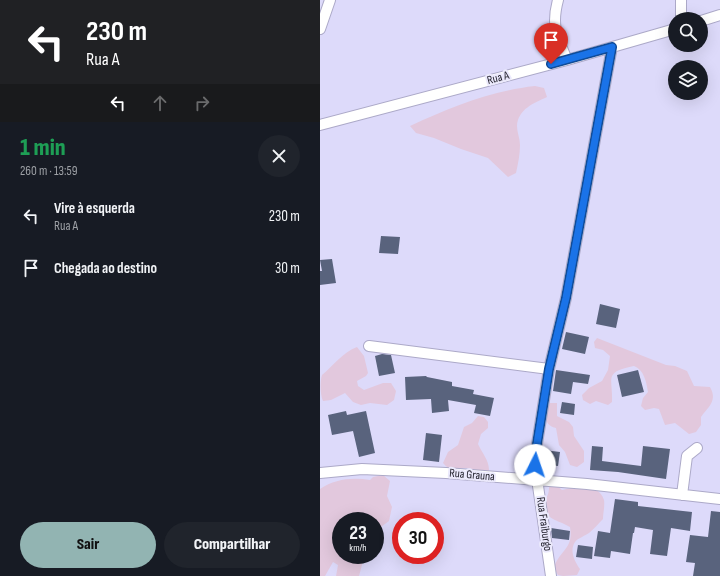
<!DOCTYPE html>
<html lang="pt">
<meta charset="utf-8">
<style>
:root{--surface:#171b24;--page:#20242c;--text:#f1f3f6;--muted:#9ea1a6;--accent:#92b4b2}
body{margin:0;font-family:"Sofia Sans Condensed",sans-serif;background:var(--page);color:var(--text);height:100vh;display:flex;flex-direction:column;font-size:15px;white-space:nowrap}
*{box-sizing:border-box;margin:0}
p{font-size:13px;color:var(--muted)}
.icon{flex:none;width:22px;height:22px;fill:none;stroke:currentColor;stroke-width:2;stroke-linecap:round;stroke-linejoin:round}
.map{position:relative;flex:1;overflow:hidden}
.drawer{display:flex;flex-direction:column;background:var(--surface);width:320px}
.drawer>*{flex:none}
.guide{background:#202124;color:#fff;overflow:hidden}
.tools{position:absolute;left:348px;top:12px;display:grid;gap:8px}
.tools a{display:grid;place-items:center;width:40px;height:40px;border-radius:50%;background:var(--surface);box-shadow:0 4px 16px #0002;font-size:20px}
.speed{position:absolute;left:12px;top:512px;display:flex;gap:8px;font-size:20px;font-weight:700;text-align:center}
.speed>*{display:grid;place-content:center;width:52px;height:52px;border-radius:50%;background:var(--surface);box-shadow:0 4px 16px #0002;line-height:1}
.speed small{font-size:10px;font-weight:400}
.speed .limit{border:6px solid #d22;background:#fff;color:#111}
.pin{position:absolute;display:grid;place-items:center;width:34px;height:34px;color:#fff;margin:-41px -17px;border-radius:50% 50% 50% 0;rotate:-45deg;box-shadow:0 0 4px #0007}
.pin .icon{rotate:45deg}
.me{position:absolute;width:44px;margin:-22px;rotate:4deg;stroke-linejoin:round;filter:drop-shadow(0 0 3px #0008)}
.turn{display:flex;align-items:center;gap:14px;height:84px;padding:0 20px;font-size:18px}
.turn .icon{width:52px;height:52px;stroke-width:2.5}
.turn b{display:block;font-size:28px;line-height:34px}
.lanes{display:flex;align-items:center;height:38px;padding:0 20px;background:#0003;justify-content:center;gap:20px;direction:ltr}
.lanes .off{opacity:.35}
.round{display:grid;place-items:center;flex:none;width:42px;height:42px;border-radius:21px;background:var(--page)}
.overview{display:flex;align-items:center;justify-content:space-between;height:68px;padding:0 20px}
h1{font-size:24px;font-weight:800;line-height:30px;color:#1e9e55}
.cta{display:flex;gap:8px;margin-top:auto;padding:8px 20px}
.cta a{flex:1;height:46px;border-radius:24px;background:var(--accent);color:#111;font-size:16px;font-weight:800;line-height:46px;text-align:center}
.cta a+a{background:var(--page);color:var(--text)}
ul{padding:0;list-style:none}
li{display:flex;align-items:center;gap:12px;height:52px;padding:0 20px}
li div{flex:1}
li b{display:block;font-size:15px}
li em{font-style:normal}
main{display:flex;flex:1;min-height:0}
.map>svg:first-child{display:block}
.green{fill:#e2c8dd}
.building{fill:#59637d}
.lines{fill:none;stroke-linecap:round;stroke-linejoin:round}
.minor-casing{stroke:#aca9c8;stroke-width:12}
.minor{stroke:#fff;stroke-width:10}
.route-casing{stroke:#114b97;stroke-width:10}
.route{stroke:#1a73e8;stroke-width:7}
.labels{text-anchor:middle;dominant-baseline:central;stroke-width:4;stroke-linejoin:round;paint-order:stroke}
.street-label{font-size:12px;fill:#21202b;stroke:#ebe9fc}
</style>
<main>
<section class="drawer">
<div class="guide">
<div class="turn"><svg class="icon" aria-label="left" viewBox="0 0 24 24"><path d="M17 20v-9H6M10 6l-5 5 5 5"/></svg><div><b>230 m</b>Rua A</div></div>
<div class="lanes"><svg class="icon" aria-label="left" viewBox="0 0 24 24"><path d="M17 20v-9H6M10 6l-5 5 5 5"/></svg><svg class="icon off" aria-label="ahead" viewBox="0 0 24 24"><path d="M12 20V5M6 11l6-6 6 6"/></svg><svg class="icon off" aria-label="right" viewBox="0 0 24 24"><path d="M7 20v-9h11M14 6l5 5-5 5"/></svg></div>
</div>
<div class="overview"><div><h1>1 min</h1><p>260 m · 13:59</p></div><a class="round"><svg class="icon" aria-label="close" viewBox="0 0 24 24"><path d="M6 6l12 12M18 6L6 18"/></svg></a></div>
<ul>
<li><svg class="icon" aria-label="left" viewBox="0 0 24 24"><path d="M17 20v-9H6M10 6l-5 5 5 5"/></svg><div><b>Vire à esquerda</b><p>Rua A</p></div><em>230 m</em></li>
<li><svg class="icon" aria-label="arrive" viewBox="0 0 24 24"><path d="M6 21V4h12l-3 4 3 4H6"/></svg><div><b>Chegada ao destino</b></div><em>30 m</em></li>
</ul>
<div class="cta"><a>Sair</a><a>Compartilhar</a></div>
</section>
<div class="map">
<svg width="400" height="576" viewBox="0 0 400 576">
<rect width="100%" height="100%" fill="#dddafa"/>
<path class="green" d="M 215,86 L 224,88 L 227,97 C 214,103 198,109 197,126 C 197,132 200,139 200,145 C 200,154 198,164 196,173 L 188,177 L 168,158 L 141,149 L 114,138 L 96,133 L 90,126 C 131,107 170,91 215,86 Z
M 277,338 L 346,365 L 355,366 L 367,371 L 374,386 L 390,387 C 398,401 388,407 381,417 L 381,425 L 376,432 L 369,434 L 355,423 L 345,425 L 339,409 L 334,408 L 325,410 L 321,406 L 323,398 L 328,392 C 326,381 324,370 314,366 C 283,372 293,378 292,402 L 288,405 L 276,401 L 270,404 L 263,400 L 262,395 L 269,388 L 282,381 L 288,370 L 290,356 L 283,350 L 275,348 L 274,342 Z
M 37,347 L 44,356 L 48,373 L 46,376 L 37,381 L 38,386 L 44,390 L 63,383 L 71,383 L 76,391 L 74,400 L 67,405 L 50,403 L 41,405 L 33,402 L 25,393 L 11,400 L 3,401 C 0,395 0,381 2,375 C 13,366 23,352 37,347 Z
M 230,403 L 237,403 L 237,416 L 249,422 L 253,427 L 254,436 L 264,451 L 264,462 L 257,467 L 250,465 L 245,452 L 239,445 L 236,428 C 228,426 227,423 224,415 Z
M 158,416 L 164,417 L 168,422 L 168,428 L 161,434 L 158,444 C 162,453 169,460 169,470 L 166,474 C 160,471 153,469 147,468 C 137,467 131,473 123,463 L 128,452 L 138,445 L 144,427 L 152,423 Z
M 63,475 L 70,481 L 67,496 L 72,507 L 69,521 L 58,529 L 55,529 L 55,521 L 21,521 L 21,555 L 43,555 L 43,561 L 39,576 L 16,576 L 18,565 L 13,562 L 5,576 L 0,576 L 0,489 C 15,479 32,477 50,480 L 53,477 Z
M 235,484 L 242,490 C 255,487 279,483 284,500 C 285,506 283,513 283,519 C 278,524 274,529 269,533 C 265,536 258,538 255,542 C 249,551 255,562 260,569 L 257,575 L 243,576 L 238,575 L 234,568 C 239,550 254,550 250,527 C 239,520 223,520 225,503 C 226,496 229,496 229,487 Z"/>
<path class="building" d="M 61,236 L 80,237 L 78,254 L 59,253 Z
M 12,259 L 16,283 L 0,285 L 0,271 L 2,271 L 0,260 Z
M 280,304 L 300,309 L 296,328 L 276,324 Z
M 246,332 L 269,337 L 265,354 L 242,349 Z
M 62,354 L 71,355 L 75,373 L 59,376 L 55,356 Z
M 236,370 L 270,375 L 268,384 L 253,382 L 251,394 L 233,391 Z
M 318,370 L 324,392 L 302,397 L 297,375 Z
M 106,376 L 107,377 L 132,382 L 132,386 L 154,390 L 153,394 L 174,398 L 170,416 L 154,413 L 156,405 L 128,400 L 129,411 L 112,413 L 111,399 L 86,400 L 85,377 Z
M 242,402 L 255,404 L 254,415 L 240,413 Z
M 26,411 L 27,415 L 46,411 L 55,453 L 39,457 L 33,431 L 12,435 L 8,415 Z
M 106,433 L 122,435 L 119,462 L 103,460 Z
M 272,446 L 283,447 L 282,461 L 321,466 L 323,446 L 350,449 L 346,479 L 298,472 L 270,470 Z
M 224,450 L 240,452 L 238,466 L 222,464 Z
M 295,499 L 318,502 L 318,506 L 372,512 L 370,531 L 351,528 L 347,556 L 330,554 L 333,530 L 315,527 L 314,533 L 313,533 L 310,554 L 291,551 L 290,558 L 274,556 L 278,531 L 290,533 Z
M 391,511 L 400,512 L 400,576 L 373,576 L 375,563 L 366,562 L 370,535 L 388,537 Z
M 231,528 L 250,531 L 249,540 L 232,538 Z
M 258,545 L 273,547 L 272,559 L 256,557 Z"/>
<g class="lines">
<defs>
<path id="minor" d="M 238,0 C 231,26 237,36 247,60
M 361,0 L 361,19
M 381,21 L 400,15
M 0,29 L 10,0
M 0,125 L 247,60 L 355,29
M 49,346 L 229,369
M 0,473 L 42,469 L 126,473 L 267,484 L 400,499
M 362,495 L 367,456 L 377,448
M 231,576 L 215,465 L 216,450 L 229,369 L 246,298 L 292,47"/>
</defs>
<use href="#minor" class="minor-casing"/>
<use href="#minor" class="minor"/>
</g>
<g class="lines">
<defs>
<path id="route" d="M 215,465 L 216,450 L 229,369 L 246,298 L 292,47 L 231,64"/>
</defs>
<use href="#route" class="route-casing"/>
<use href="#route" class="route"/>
</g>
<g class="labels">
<g class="street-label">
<text transform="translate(178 78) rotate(-15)">Rua A</text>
<text transform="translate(152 475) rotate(5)">Rua Grauna</text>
<text transform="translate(224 524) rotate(82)">Rua Fraiburgo</text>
</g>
</g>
</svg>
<div class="tools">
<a><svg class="icon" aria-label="search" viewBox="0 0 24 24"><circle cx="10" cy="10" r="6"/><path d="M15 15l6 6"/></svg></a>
<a><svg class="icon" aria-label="layers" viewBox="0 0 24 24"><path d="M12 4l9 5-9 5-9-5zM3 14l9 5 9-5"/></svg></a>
</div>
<div class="speed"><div>23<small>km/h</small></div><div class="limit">30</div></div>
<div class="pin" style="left:231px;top:64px;background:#d93025"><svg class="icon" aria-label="arrive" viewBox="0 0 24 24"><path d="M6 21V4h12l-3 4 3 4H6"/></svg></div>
<svg class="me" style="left:215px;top:465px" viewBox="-20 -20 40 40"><circle r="19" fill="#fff"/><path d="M0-13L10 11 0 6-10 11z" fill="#1a73e8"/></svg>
</div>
</main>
